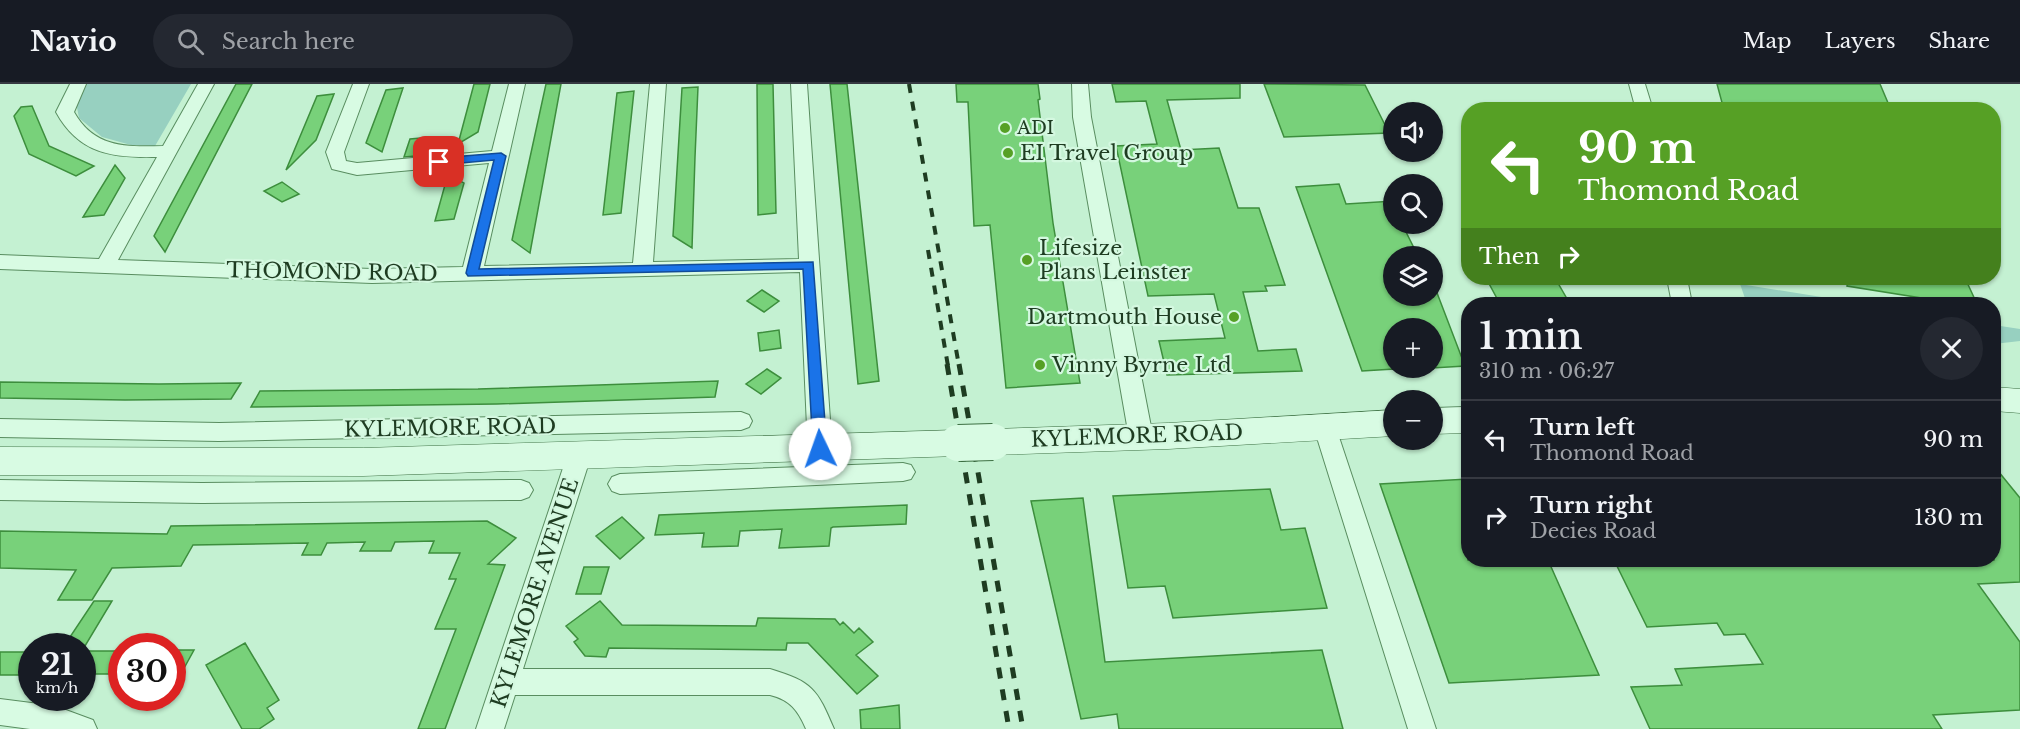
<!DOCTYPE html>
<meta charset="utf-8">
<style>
:root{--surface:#171b24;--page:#242831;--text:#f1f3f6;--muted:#9ea1a6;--line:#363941}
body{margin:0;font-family:"Libre Baskerville",serif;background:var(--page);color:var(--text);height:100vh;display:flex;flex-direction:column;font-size:22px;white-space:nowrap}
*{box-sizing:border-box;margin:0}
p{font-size:20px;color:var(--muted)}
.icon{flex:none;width:33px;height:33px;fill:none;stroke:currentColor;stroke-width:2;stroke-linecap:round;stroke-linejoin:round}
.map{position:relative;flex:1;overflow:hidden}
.panel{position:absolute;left:1461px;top:213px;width:540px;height:270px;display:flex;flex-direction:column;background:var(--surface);border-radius:24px;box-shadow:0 2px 4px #0004}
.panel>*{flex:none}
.top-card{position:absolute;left:1461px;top:18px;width:540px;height:183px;border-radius:24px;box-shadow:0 2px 4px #0004;background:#56a025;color:#fff;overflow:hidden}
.tools{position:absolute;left:1383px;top:18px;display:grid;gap:12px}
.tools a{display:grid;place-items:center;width:60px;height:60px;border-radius:50%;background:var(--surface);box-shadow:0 2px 4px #0004;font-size:30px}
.speed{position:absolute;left:18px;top:549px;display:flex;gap:12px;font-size:30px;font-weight:700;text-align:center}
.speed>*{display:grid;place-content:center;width:78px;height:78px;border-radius:50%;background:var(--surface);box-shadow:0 2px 4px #0004;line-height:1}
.speed small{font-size:15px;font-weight:400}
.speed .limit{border:9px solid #d22;background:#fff;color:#111}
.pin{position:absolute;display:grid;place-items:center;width:51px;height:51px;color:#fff;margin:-26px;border-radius:12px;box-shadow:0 3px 9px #0006}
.me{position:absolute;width:66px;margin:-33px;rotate:357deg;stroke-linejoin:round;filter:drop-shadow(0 0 4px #0008)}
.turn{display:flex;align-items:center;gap:21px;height:126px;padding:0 18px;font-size:27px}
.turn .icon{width:78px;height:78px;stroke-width:2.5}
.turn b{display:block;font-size:42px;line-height:51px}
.then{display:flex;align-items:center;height:57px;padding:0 18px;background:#0003;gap:12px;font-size:22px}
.round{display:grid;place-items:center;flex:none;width:63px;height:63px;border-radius:32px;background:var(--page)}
.head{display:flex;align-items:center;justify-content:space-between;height:102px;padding:0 18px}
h1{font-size:36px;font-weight:600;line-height:45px}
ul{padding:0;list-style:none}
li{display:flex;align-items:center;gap:18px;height:78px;padding:0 18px;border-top:2px solid var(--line)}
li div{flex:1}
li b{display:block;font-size:22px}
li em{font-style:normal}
header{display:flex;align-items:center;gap:36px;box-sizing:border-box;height:84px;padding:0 30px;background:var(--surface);border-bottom:2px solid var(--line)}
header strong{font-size:28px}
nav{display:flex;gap:33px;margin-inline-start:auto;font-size:21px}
.search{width:420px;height:54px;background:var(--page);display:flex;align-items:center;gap:15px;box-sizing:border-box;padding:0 21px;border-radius:33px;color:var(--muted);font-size:22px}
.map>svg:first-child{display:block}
.green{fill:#97d0c0}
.building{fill:#78d17a;stroke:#3d8e3d;stroke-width:1.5}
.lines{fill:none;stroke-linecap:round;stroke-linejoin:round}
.street-casing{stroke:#598d60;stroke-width:2}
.secondary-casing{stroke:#3c6f42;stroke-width:1}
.street{fill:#d8fbe3;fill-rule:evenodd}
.secondary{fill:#d8fbe3;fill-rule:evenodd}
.rail-far1{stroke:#1e3c21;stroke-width:4;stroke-dasharray:9 9;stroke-linecap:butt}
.rail{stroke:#1e3c21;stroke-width:5;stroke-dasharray:11 11;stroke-linecap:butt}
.secondary-bridge-casing{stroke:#3c6f42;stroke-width:38;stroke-linecap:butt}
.secondary-bridge{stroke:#d8fbe3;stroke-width:36}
.route{fill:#1a73e8;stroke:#114b97;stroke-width:1.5}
.poi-dot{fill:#56a025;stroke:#d4f8e0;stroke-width:2}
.labels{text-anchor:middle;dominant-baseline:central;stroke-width:4.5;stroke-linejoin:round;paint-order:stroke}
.far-poi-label{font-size:18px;fill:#1e3c21;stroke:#d4f8e0;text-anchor:start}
.poi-label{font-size:21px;fill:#1e3c21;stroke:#d4f8e0;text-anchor:start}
.street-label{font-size:21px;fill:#1e3c21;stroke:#d4f8e0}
</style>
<header>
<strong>Navio</strong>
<div class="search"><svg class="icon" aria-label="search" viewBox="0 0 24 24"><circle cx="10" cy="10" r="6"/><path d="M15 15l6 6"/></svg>Search here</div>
<nav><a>Map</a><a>Layers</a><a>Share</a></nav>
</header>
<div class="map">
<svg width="2020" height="645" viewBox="0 0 2020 645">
<rect width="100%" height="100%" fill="#c4f1d2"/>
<path class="green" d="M 87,0 L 191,0 L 155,62 L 131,61 L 102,53 L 79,34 L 76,18 Z
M 1740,200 L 1865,220 L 1747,220 Z
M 1994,241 L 2020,245 L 2020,257 L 1994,260 Z"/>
<path class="building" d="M 236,0 L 252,0 L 165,168 L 154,152 Z
M 474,0 L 490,0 L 478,48 L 458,60 Z
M 546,0 L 561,0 L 530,169 L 512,156 Z
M 757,0 L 773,0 L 776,129 L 758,131 Z
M 830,0 L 847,0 L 879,297 L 858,300 Z
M 956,0 L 1038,0 L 1040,15 L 1038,16 L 1053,139 L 1080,299 L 1006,304 L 990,141 L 974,142 L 968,18 L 957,18 Z
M 1112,0 L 1240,0 L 1240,14 L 1167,16 L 1181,66 L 1219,64 L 1238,124 L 1259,124 L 1285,201 L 1265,202 L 1267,207 L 1243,208 L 1258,267 L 1296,265 L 1302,287 L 1167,291 L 1159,257 L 1225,254 L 1214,210 L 1148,212 L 1116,62 L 1157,60 L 1146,17 L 1116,18 Z
M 1264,0 L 1365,1 L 1389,49 L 1284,53 Z
M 1717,0 L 1880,0 L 1891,26 L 1724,26 Z
M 698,3 L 695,73 L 692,164 L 673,152 L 682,4 Z
M 403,4 L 395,28 L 382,68 L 366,59 L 386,6 Z
M 634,7 L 621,129 L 603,131 L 617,9 Z
M 334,10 L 316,56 L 286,86 L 317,12 Z
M 32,22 L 49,62 L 94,82 L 76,92 L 29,70 L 14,32 L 21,23 Z
M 432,53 L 427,71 L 404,73 L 410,55 Z
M 115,81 L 125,94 L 104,131 L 83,133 Z
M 448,90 L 464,99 L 454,135 L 435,137 Z
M 282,98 L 299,110 L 282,118 L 264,107 Z
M 1339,100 L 1346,120 L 1394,117 L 1394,140 L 1402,140 L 1418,172 L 1394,172 L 1394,212 L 1432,212 L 1434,201 L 1465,282 L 1432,284 L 1432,244 L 1394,244 L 1394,285 L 1362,287 L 1296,103 Z
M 1486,194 L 1555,194 L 1570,220 L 1500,220 Z
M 1848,194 L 1965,194 L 1977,220 L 1959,220 L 1847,202 Z
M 762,206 L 779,217 L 764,228 L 747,217 Z
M 779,246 L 781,264 L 760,267 L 758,249 Z
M 767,285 L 781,294 L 761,310 L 746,300 Z
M 718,297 L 715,313 L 497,320 L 251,323 L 260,307 L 478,305 Z
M 0,298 L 159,300 L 241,299 L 231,315 L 125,316 L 0,314 Z
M 1994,382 L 2020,414 L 2020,498 L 1978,500 L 2020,558 L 2020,626 L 1933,631 L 1942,645 L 1650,645 L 1631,603 L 1682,601 L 1675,585 L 1763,580 L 1745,550 L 1724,551 L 1717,539 L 1647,543 L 1614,476 L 1994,476 Z
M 1468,395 L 1468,476 L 1548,476 L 1599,591 L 1449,599 L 1380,400 Z
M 1270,405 L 1281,446 L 1305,444 L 1327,524 L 1173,534 L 1165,502 L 1128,504 L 1113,412 Z
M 1083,414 L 1105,578 L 1322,566 L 1343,645 L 1119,645 L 1117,630 L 1081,635 L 1031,417 Z
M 907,421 L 906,440 L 833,443 L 831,444 L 829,462 L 779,464 L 782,445 L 740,447 L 738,462 L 702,463 L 704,449 L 655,451 L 659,431 Z
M 622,433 L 644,454 L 620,475 L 596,452 Z
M 487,437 L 516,454 L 488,480 L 505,481 L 445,645 L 418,645 L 456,545 L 435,545 L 456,495 L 449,495 L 460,469 L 429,469 L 434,457 L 395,458 L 391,467 L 360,467 L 365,458 L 327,459 L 321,471 L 302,471 L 308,459 L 193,461 L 181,482 L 112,484 L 92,516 L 58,516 L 76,486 L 0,484 L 0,447 L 167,450 L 171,442 Z
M 584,483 L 609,483 L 601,510 L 576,510 Z
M 94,517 L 112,517 L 85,562 L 64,562 Z
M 600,517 L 622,541 L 756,542 L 758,534 L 835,535 L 840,541 L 843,538 L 854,549 L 859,544 L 873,558 L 856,571 L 878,592 L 857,610 L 808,559 L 787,559 L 786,566 L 609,564 L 606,573 L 585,572 L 574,558 L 578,555 L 566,542 Z
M 245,559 L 279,616 L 267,624 L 274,635 L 259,645 L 242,645 L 206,581 Z
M 172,566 L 194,566 L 172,606 Z
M 82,567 L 122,567 L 122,590 L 82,590 Z
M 0,568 L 32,568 L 32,591 L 0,591 Z
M 899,621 L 900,645 L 861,645 L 860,626 Z"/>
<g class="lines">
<defs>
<path id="street" d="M 70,0 L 86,0 L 74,28 C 94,64 126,63 163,62 L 198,0 L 214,0 L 118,176 L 372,185 L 463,183 L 489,79 L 357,91 L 332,85 L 326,68 L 353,0 L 369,0 L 344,68 L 346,77 L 357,79 L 492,67 L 509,0 L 525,0 L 484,182 L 633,179 L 650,0 L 666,0 L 653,178 L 799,175 L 791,0 L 807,0 L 832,365 L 828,371 L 820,374 L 812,371 L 808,365 L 800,188 L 372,199 L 0,185 L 0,171 L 99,175 L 157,73 C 112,74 79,70 56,28 Z
M 1072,0 L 1088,0 L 1091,33 L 1153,353 L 1149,359 L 1141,362 L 1133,359 L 1129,353 L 1073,33 Z
M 1629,0 L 1645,0 L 1653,26 L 1636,26 Z
M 1667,194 L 1687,194 L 1692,220 L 1672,220 Z
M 741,328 L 749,331 L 752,337 L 749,343 L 741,346 L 219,357 L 0,353 L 0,335 L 219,339 Z
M 1325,335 L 1333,338 L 1336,344 L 1436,645 L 1408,645 L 1314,344 L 1317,338 Z
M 579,363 L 587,366 L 591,372 L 523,585 L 770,585 C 813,598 817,605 834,645 L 806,645 C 798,626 790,616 770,611 L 515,611 L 504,645 L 476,645 L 567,372 L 571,366 Z
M 903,379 L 911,381 L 915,388 L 911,395 L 903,397 L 620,410 L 612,407 L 608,400 L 612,393 L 620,390 Z
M 0,396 L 202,399 L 521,396 L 529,399 L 533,406 L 529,413 L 521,416 L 202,419 L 0,416 Z
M 0,615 L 55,622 L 93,636 L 97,645 L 30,645 L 0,641 Z"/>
<path id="secondary" d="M 1994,303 L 2020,305 L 2020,329 L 1994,327 Z
M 1468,323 L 1468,349 L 1432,350 L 1432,324 Z
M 1394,326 L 1394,352 L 1168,365 L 993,371 L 981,367 L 976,358 L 981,349 L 993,345 L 1168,339 Z
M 958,346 L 970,350 L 975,359 L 970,368 L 958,372 L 363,392 L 0,391 L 0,363 L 363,364 Z"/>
</defs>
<use href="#street" class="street-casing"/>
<use href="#secondary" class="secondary-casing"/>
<use href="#street" class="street"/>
<use href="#secondary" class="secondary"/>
<path class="rail-far1" d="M 909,0 L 959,282
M 928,166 L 948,282"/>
<path class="rail" d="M 947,280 L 1009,645
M 959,280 L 1023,645"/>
<defs>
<path id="secondary-bridge" d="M 958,359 L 993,358"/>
</defs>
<use href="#secondary-bridge" class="secondary-bridge-casing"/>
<use href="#secondary-bridge" class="secondary-bridge"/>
</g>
<path class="route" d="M 501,69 L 506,72 L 479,185 L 813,178 L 827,365 L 825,369 L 815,369 L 813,365 L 803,185 L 468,192 L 466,189 L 494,76 L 439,81 L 434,78 L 439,74 Z"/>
<g class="poi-dot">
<circle cx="1005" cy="44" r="6"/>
<circle cx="1008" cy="69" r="6"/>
<circle cx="1027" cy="176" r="6"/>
<circle cx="1234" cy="233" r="6"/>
<circle cx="1040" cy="281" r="6"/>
</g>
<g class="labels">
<g class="far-poi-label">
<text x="1017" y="44">ADI</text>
</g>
<g class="poi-label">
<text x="1020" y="69">EI Travel Group</text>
<text x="1039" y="164">Lifesize<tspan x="1039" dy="24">Plans Leinster</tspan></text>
<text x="1222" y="233" text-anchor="end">Dartmouth House</text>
<text x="1052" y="281">Vinny Byrne Ltd</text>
</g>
<g class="street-label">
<text transform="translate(332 188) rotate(1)">THOMOND ROAD</text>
<text transform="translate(450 344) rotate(-1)">KYLEMORE ROAD</text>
<text transform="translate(1137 352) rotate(-2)">KYLEMORE ROAD</text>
<text transform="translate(535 509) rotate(-72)">KYLEMORE AVENUE</text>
</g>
</g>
</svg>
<div class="tools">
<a><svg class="icon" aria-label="sound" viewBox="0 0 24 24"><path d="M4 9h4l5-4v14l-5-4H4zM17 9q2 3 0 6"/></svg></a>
<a><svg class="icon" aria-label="search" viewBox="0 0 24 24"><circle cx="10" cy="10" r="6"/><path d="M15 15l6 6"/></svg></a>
<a><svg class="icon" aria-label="layers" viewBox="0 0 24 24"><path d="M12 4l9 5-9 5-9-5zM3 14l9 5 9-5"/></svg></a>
<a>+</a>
<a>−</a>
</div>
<div class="speed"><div>21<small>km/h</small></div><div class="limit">30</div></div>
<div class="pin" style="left:439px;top:78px;background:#d93025"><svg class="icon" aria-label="arrive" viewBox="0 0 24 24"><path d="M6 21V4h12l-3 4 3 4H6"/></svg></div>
<svg class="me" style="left:820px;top:365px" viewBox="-20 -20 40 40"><circle r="19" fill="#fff"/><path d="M0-13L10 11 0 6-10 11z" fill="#1a73e8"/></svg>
<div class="top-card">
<div class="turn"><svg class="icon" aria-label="left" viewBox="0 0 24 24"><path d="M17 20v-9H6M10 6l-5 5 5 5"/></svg><div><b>90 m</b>Thomond Road</div></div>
<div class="then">Then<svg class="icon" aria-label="right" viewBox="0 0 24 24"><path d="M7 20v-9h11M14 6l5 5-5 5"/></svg></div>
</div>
<section class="panel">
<div class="head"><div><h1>1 min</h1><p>310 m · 06:27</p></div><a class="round"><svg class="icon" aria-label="close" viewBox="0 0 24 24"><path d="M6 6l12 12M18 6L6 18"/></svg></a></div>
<ul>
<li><svg class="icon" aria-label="left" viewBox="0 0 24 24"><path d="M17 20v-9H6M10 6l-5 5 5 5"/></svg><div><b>Turn left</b><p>Thomond Road</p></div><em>90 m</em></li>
<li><svg class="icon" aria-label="right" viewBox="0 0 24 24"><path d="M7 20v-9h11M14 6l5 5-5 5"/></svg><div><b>Turn right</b><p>Decies Road</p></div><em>130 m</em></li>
</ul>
</section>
</div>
